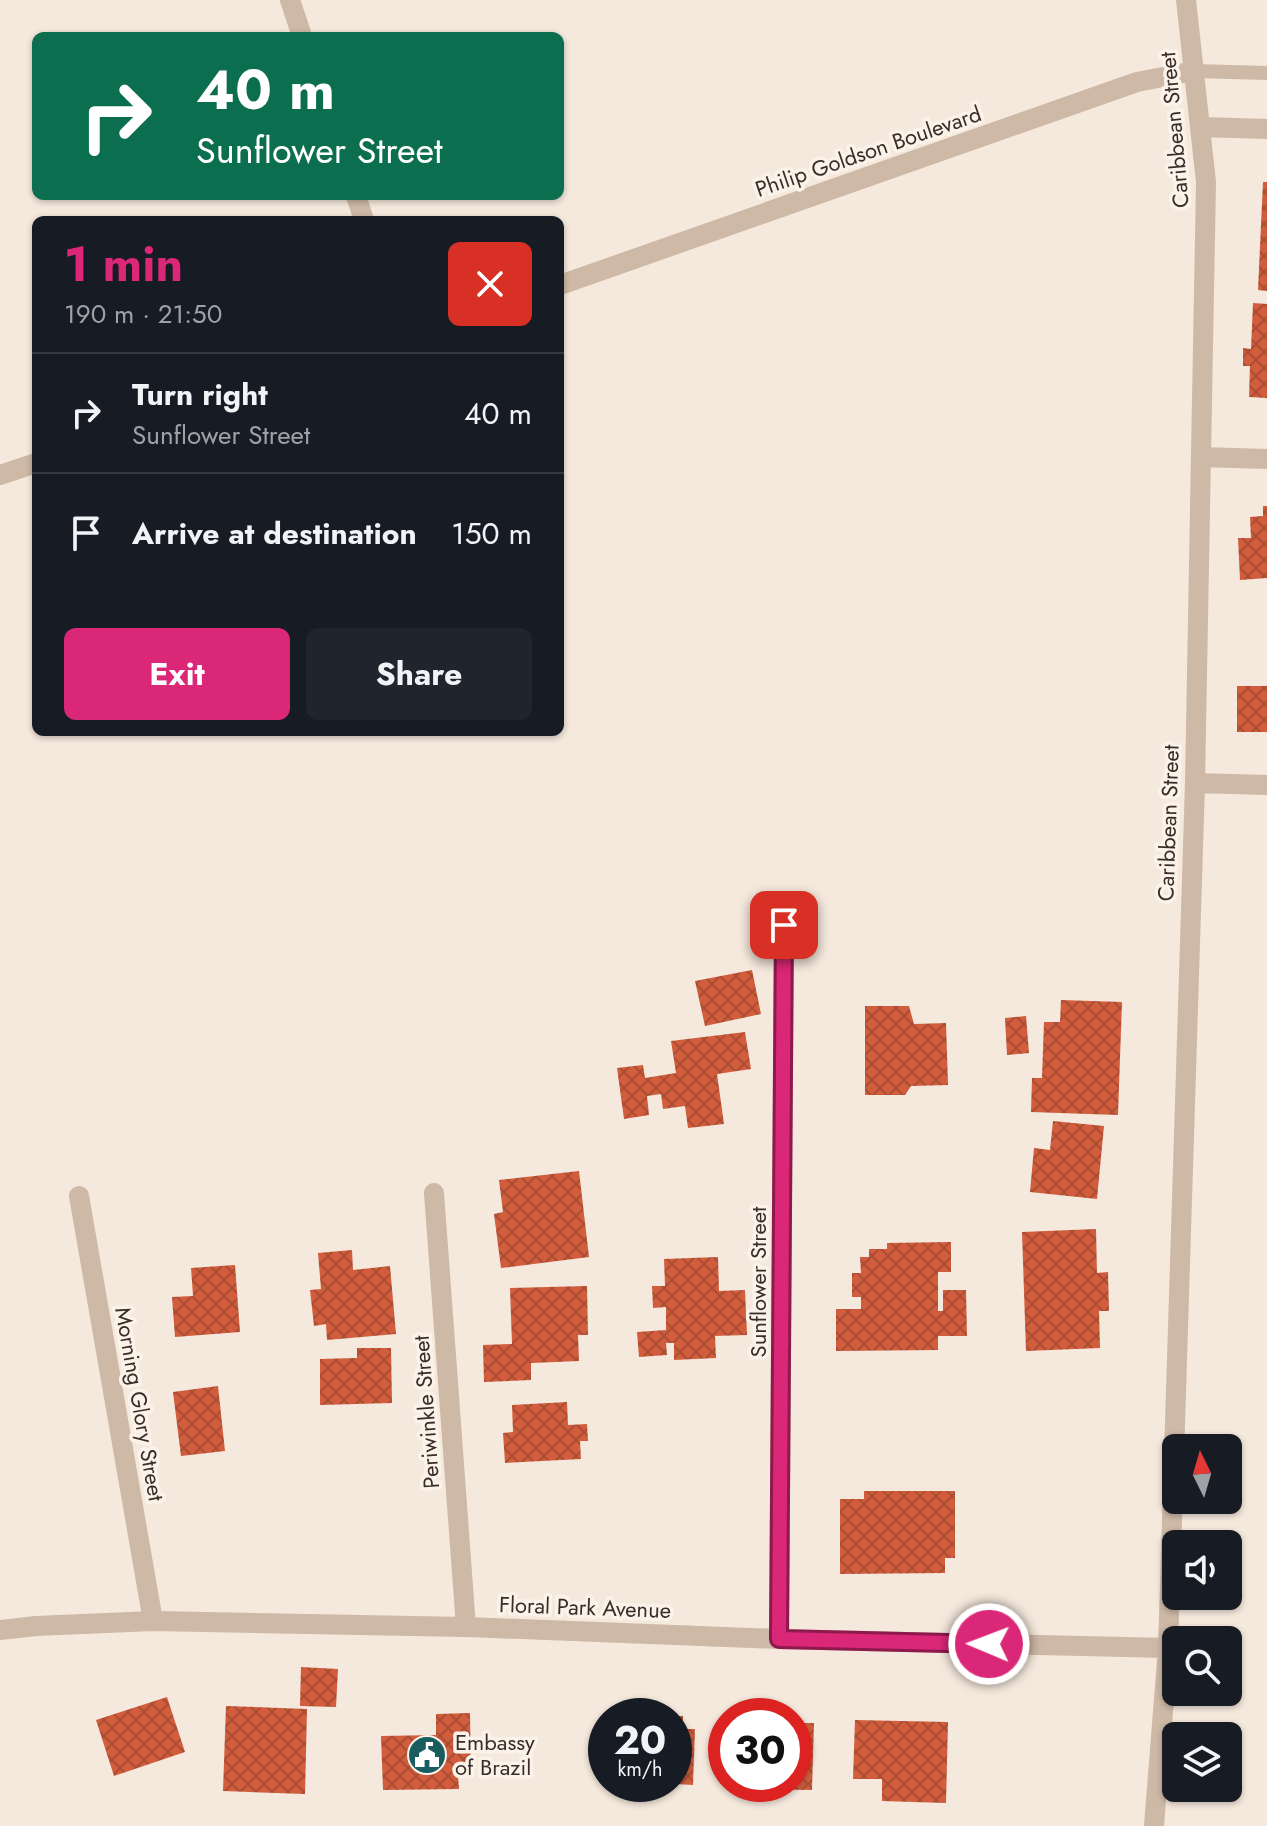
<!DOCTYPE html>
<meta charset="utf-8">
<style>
:root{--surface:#171b24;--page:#20242c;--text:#f1f3f6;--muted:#9ea1a6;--line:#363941;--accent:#db2777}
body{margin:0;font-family:Jost,sans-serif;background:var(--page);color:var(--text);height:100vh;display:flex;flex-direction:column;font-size:30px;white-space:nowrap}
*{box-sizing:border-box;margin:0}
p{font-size:26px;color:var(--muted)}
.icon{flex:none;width:44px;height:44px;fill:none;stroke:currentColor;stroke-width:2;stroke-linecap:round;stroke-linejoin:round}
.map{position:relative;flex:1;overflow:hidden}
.drawer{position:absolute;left:32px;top:216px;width:532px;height:520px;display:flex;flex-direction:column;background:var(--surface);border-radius:12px;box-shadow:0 2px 6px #0004}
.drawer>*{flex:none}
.top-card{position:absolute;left:32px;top:32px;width:532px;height:168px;border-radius:12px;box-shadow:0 2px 6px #0004;background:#0b6e4f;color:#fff;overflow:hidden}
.needle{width:52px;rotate:355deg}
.tools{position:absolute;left:1162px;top:1434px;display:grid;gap:16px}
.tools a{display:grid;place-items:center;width:80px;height:80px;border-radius:12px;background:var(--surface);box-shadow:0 2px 6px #0004;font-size:40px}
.speed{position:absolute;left:588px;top:1698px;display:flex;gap:16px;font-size:40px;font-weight:700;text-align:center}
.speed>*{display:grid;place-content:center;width:104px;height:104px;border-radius:50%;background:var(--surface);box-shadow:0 2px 6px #0004;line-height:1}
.speed small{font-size:20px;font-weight:400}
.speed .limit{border:12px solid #d22;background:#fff;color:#111}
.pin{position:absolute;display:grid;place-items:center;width:68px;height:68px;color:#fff;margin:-34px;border-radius:16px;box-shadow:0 4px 12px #0006}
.me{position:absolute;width:88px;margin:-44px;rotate:271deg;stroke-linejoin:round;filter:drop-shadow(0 0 6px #0008)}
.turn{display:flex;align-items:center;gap:28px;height:168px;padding:0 32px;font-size:36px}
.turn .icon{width:104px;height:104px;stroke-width:2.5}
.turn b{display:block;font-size:56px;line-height:68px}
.round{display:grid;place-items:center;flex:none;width:84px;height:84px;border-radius:12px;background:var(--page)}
.head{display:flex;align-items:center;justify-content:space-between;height:136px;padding:0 32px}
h1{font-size:48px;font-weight:700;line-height:60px;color:var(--accent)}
.button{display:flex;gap:16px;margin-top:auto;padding:16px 32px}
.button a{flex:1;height:92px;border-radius:12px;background:var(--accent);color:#fff;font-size:32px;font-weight:700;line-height:92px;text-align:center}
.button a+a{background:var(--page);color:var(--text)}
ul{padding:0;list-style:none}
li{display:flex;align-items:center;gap:24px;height:120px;padding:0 32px;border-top:2px solid var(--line)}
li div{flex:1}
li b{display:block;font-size:30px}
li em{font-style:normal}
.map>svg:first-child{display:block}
.building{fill:url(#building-cross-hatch)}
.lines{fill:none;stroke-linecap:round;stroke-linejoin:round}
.lane{stroke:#ceb8a6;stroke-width:14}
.street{stroke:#ceb8a6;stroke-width:20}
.route-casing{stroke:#8e194d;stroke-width:20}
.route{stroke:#db2777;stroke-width:14}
.labels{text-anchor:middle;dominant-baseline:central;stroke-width:7;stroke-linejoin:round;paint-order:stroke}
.street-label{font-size:22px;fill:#3a2d28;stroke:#fbf3e9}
.poi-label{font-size:22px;fill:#3a2d28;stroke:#fbf3e9;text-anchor:start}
</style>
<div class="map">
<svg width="1267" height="1826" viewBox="0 0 1267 1826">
<defs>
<pattern id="building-cross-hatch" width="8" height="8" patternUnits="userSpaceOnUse" patternTransform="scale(2)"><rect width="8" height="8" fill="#d15d3d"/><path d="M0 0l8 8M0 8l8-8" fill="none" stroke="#ab4d33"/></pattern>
</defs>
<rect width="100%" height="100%" fill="#f5e8dc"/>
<path class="building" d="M 1263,182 L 1267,182 L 1267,291 L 1258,290 Z
M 1253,303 L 1267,304 L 1267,398 L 1249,397 L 1250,366 L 1243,366 L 1243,348 L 1251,349 Z
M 1263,506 L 1267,506 L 1267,578 L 1240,580 L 1238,538 L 1251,538 L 1250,517 L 1263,516 Z
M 1237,686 L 1267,686 L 1267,732 L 1237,732 Z
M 752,970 L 761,1014 L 705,1026 L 695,981 Z
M 1061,1000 L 1122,1002 L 1118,1115 L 1031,1112 L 1032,1078 L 1042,1078 L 1044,1022 L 1060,1022 Z
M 865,1006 L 909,1006 L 914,1024 L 946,1023 L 948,1085 L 911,1086 L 905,1095 L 865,1095 Z
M 1026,1016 L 1029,1053 L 1007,1055 L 1005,1018 Z
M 745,1032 L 751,1069 L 717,1074 L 724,1124 L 688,1128 L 685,1106 L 663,1109 L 661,1094 L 647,1096 L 649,1115 L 624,1119 L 617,1068 L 643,1065 L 645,1078 L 676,1073 L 671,1041 Z
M 1053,1121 L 1104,1126 L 1097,1199 L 1030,1192 L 1034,1148 L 1050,1150 Z
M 579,1171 L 589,1257 L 501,1268 L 494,1214 L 503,1212 L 499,1180 Z
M 1096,1229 L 1097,1273 L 1108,1272 L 1109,1311 L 1099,1311 L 1100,1348 L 1026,1351 L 1022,1232 Z
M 951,1242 L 951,1272 L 938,1272 L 938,1311 L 943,1311 L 943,1290 L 966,1290 L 967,1336 L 938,1336 L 938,1350 L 836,1351 L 836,1309 L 861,1309 L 861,1297 L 852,1297 L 852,1273 L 861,1273 L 860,1257 L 869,1257 L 869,1249 L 887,1249 L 887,1243 Z
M 352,1250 L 353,1270 L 390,1266 L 396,1334 L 327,1340 L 326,1324 L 314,1326 L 310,1290 L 321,1289 L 318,1253 Z
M 718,1257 L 719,1291 L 745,1290 L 747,1335 L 715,1336 L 716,1358 L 674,1360 L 674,1343 L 666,1343 L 667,1355 L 639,1357 L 637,1332 L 666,1330 L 666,1307 L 653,1308 L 652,1286 L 665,1286 L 664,1259 Z
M 235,1265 L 240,1332 L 175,1337 L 172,1297 L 193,1296 L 191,1268 Z
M 587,1286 L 588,1335 L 578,1335 L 579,1361 L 531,1363 L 531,1380 L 484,1382 L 483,1345 L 512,1344 L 510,1288 Z
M 357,1348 L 391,1348 L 392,1403 L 320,1405 L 320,1359 L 357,1358 Z
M 218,1386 L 225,1451 L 181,1456 L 173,1392 Z
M 567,1402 L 568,1425 L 587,1424 L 588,1441 L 580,1441 L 581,1459 L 505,1463 L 503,1433 L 513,1432 L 512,1405 Z
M 864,1491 L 955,1491 L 955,1558 L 945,1558 L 945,1573 L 840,1574 L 840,1499 L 864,1499 Z
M 301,1667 L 338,1669 L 336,1707 L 300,1706 Z
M 167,1697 L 185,1752 L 114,1776 L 96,1720 Z
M 226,1706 L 307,1709 L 305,1794 L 223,1791 Z
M 470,1713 L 471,1776 L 458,1776 L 459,1789 L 383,1790 L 381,1736 L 436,1735 L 436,1714 Z
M 674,1716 L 683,1716 L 683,1729 L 695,1729 L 693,1785 L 674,1784 Z
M 855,1720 L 948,1722 L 946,1803 L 882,1801 L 882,1779 L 853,1779 Z
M 794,1723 L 814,1723 L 812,1790 L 751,1789 L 752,1784 L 794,1784 Z"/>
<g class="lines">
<path class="lane" d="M 1194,71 L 1267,73"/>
<path class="street" d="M 290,0 L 302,36
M 1202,127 L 1267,129
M 356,196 L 364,220
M 560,285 L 1137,82 L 1194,71
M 1202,457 L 1267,459
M 0,475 L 36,463
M 1195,783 L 1267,785
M 434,1193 L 466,1627
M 79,1196 L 153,1621
M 0,1630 L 36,1626 L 153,1621 L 466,1627 L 779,1639 L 1168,1648
M 779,1639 L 784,925
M 1154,1826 L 1168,1648 L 1195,783 L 1206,182 L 1186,0"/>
</g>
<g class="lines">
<defs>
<path id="route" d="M 784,925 L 779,1639 L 989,1644"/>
</defs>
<use href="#route" class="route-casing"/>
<use href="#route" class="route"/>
</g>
<defs>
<symbol id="civic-disc" viewBox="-11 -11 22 22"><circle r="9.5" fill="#195d60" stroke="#fbf3e9"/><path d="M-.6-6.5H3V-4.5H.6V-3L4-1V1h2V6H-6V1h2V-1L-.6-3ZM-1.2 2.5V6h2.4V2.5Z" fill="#fff"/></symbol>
</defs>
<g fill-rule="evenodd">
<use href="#civic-disc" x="405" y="1733" width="44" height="44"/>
</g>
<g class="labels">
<g class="street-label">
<text transform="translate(1174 130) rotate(-95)">Caribbean Street</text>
<text transform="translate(868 151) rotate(-19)">Philip Goldson Boulevard</text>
<text transform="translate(1168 823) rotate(-88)">Caribbean Street</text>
<text transform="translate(758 1282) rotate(-90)">Sunflower Street</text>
<text transform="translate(140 1404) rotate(80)">Morning Glory Street</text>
<text transform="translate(426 1412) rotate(-94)">Periwinkle Street</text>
<text transform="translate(585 1607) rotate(2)">Floral Park Avenue</text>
</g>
<g class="poi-label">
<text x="455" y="1742">Embassy<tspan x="455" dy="25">of Brazil</tspan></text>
</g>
</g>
</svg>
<div class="tools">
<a><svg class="needle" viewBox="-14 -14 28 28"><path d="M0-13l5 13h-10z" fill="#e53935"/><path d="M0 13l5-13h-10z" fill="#9ea1a6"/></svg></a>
<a><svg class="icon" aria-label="sound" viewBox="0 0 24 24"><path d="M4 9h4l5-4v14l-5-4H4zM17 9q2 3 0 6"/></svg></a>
<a><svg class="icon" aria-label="search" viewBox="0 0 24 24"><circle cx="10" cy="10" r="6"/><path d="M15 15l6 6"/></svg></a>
<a><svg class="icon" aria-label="layers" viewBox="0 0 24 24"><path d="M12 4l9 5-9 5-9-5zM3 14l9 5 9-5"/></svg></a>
</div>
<div class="speed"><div>20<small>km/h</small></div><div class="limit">30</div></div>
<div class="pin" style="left:784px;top:925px;background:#d93025"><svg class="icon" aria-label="arrive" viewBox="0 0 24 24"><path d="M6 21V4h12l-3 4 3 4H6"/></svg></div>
<svg class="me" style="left:989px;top:1644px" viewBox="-20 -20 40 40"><circle r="17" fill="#db2777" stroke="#fff" stroke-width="3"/><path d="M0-11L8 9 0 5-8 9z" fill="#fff"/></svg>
<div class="top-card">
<div class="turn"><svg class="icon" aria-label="right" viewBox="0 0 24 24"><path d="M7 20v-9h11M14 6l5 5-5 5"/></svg><div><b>40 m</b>Sunflower Street</div></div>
</div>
<section class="drawer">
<div class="head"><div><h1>1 min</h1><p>190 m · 21:50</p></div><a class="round" style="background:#d93025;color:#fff"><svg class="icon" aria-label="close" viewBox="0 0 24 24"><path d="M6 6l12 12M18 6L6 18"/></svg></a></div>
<ul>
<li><svg class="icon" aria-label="right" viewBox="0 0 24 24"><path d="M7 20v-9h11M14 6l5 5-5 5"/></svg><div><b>Turn right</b><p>Sunflower Street</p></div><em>40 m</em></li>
<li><svg class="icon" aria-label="arrive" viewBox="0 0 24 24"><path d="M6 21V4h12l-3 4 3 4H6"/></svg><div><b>Arrive at destination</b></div><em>150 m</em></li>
</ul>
<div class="button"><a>Exit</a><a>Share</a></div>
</section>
</div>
